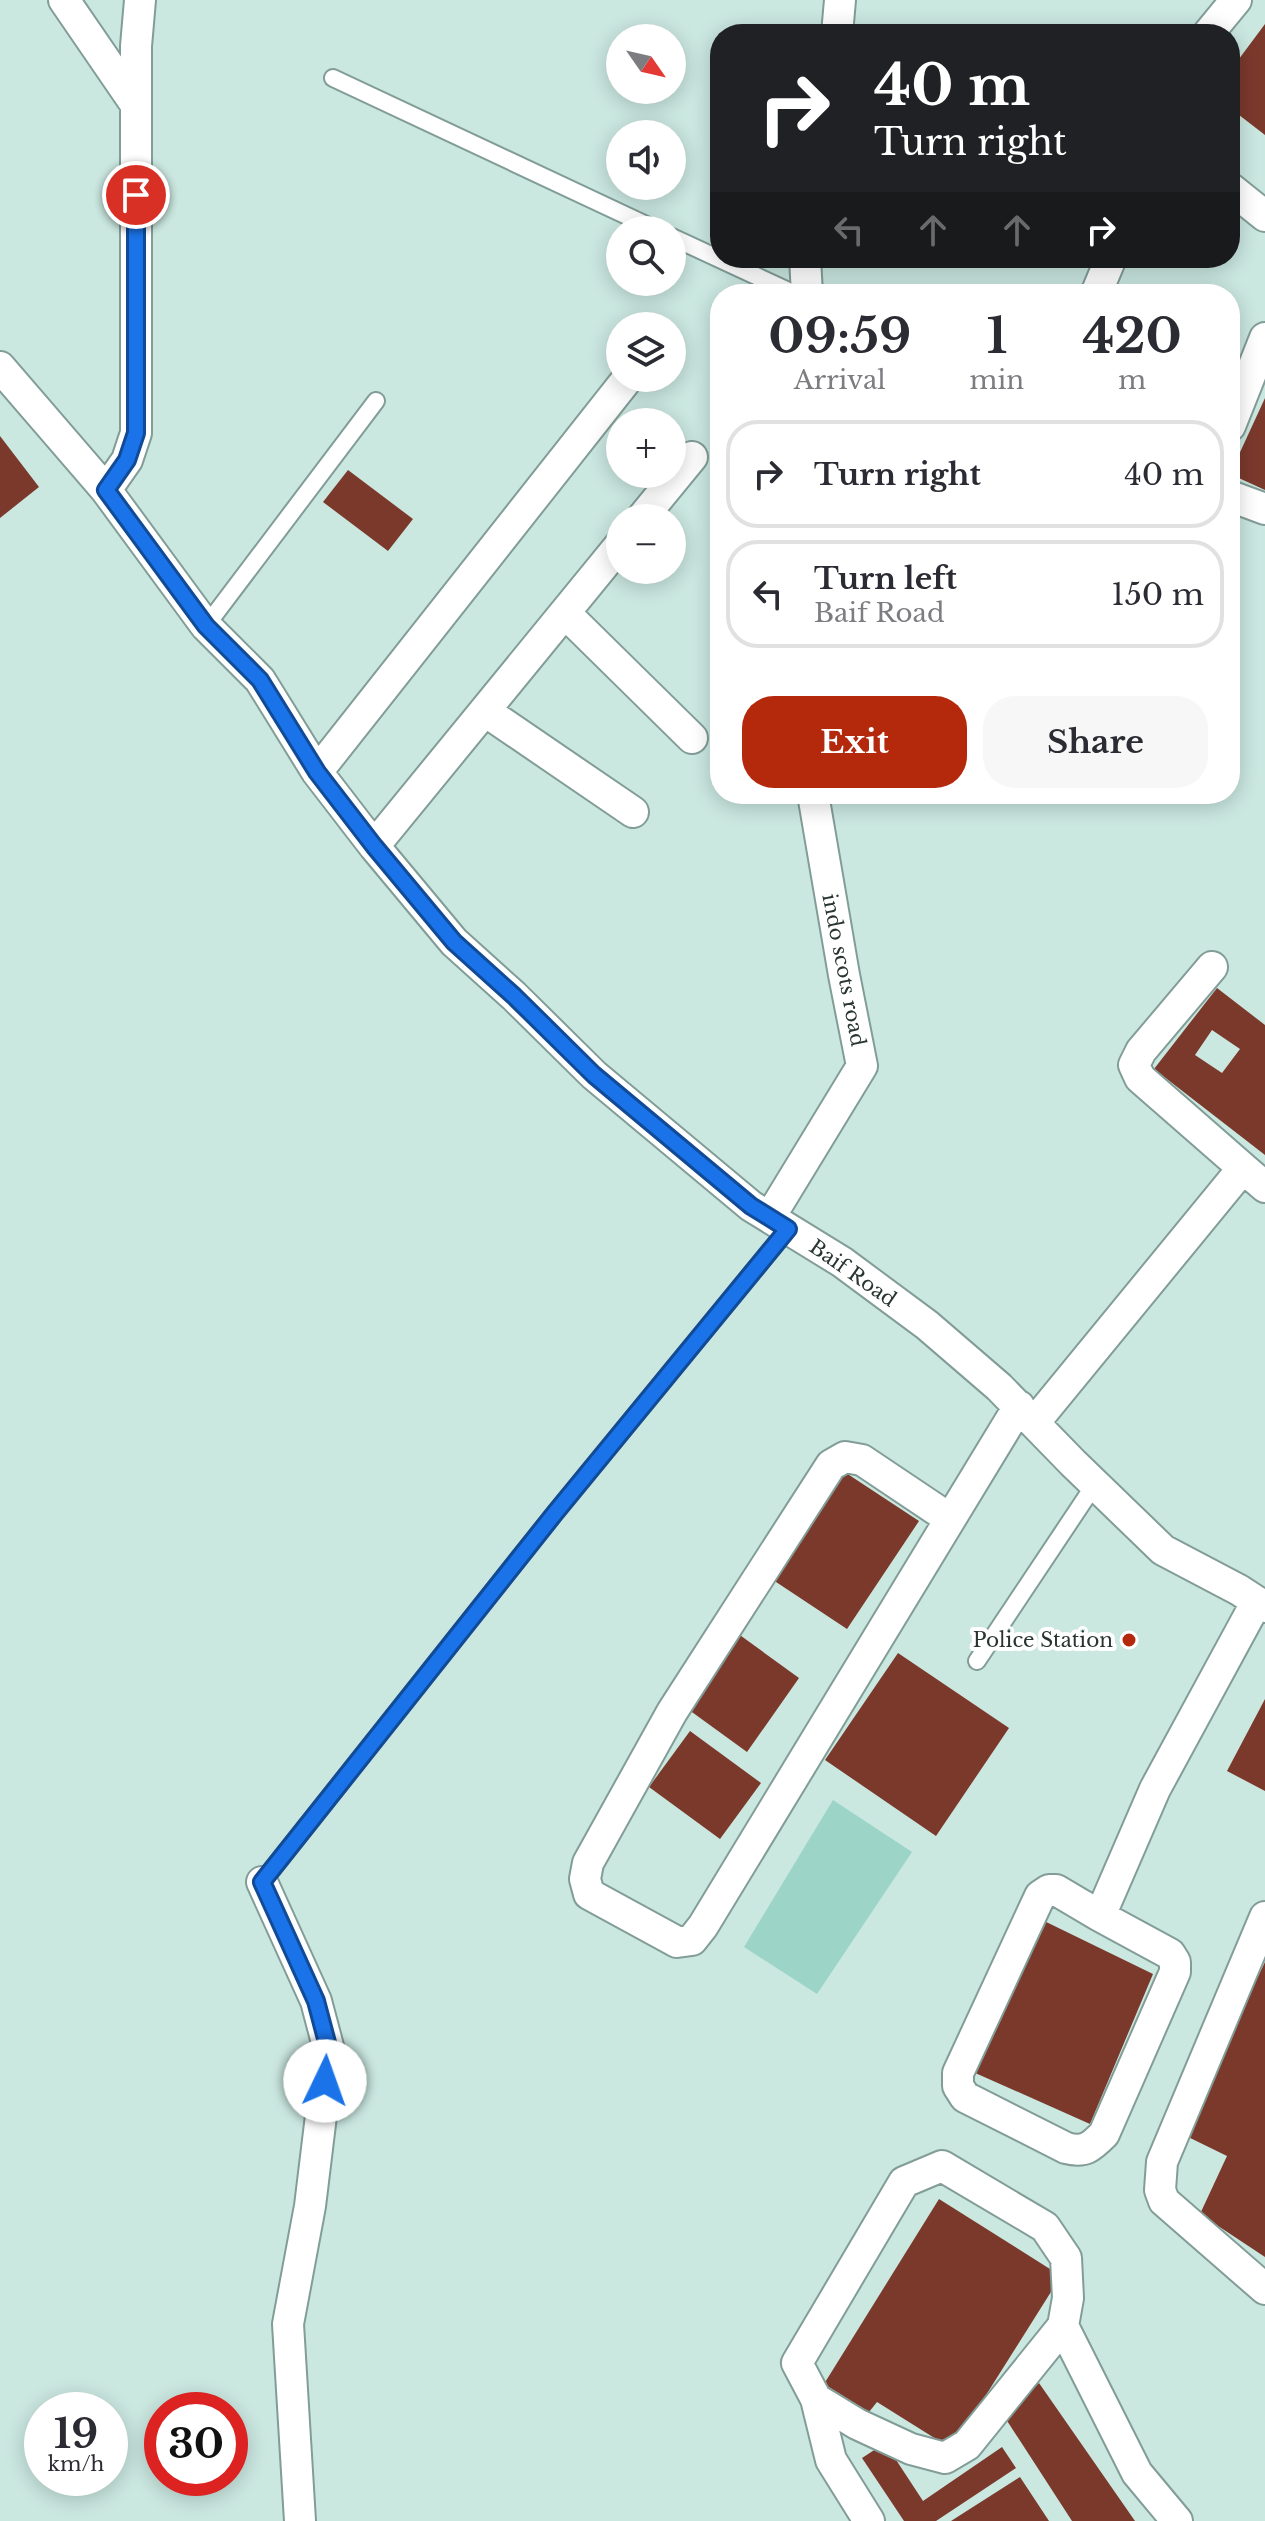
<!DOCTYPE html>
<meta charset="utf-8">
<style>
:root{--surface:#fff;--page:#f7f7f7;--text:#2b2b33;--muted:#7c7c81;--line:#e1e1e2;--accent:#b4280c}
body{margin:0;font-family:"Libre Baskerville",serif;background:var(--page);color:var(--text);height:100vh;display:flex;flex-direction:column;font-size:30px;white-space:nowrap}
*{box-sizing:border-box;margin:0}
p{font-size:26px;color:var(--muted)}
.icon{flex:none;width:44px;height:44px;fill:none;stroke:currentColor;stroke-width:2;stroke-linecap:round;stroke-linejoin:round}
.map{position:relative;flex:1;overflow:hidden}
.panel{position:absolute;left:710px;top:284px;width:530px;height:520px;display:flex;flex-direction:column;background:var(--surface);border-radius:32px;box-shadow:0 4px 20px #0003}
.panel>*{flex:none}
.guide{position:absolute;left:710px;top:24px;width:530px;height:244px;border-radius:32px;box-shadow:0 4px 20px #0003;background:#202124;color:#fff;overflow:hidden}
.needle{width:52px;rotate:124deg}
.fabs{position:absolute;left:606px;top:24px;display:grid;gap:16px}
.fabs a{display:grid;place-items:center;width:80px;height:80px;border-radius:50%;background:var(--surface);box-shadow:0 4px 20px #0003;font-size:40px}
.speed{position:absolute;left:24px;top:2392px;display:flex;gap:16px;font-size:40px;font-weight:700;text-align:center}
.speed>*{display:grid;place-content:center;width:104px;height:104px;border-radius:50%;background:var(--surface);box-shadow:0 4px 20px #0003;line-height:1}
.speed small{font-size:20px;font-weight:400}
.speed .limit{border:12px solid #d22;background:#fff;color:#111}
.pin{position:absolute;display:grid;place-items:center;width:68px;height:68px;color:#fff;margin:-34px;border:4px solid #fff;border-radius:50%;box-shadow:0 2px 8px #0007}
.me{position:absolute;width:88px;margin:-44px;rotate:3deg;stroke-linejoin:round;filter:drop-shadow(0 0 6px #0008)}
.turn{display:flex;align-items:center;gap:28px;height:168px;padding:0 32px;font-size:36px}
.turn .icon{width:104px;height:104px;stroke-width:2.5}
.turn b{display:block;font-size:56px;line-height:68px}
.lanes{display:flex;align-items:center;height:76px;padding:0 32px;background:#0003;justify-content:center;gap:40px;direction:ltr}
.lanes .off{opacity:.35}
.eta{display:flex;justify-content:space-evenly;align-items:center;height:136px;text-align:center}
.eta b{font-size:48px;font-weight:700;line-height:56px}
.action{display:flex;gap:16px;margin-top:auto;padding:16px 32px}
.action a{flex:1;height:92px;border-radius:32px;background:var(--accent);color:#fff;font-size:32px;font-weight:700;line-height:92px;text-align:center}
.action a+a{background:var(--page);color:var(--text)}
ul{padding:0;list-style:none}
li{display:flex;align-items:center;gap:24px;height:108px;margin:0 16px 12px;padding:0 16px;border:4px solid var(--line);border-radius:32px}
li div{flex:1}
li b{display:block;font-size:30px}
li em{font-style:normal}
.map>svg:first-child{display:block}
.green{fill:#9cd5c8}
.building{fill:#7b392c;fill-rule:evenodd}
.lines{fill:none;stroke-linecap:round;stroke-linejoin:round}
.service-casing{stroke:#829d97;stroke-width:20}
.minor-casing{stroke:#829d97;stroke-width:34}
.service{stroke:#fff;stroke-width:16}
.minor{stroke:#fff;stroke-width:30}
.route-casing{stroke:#114b97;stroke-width:20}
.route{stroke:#1a73e8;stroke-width:14}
.poi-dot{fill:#b4280c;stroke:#fff;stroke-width:3}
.labels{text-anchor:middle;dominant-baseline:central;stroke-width:8;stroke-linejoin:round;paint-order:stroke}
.street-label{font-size:20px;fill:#293532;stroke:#fff}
.poi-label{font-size:20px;fill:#293532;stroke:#fff;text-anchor:end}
</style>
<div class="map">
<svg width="1265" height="2521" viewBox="0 0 1265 2521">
<rect width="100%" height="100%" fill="#cae7e0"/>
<path class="green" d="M 833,1800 L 912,1852 L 817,1994 L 744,1947 Z"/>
<path class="building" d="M 1265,24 L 1265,135 L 1230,108 L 1230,71 Z
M 1265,398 L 1265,490 L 1230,474 Z
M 0,436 L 39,487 L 0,518 Z
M 348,470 L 413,519 L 388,551 L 323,502 Z
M 1217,988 L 1265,1025 L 1265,1155 L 1154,1069 ZM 1212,1030 L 1240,1049 L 1222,1073 L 1195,1055 Z
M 840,1469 L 919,1521 L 847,1629 L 767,1576 Z
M 737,1633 L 799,1678 L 747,1752 L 685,1707 Z
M 898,1653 L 1009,1728 L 936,1836 L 825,1760 Z
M 1265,1699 L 1265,1791 L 1227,1771 Z
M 690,1731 L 761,1783 L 720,1839 L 649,1787 Z
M 1038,1918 L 1153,1974 L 1090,2124 L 973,2072 Z
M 1265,1962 L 1265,2257 L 1200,2214 L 1227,2156 L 1182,2134 Z
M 939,2199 L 1061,2276 L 952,2449 L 877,2402 L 869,2412 L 824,2384 Z
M 1039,2383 L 1135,2521 L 1072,2521 L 1002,2413 Z
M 885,2443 L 923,2501 L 1002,2447 L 1016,2468 L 936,2521 L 904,2521 L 862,2458 Z
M 1020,2477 L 1049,2521 L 951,2521 Z"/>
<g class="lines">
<defs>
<path id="service" d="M 333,78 L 657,230
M 672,237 L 795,294
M 206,626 L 376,401
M 977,1661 L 1095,1484
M 262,1882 L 555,1513 L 788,1229"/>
<path id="minor" d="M 64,0 L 136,105
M 837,34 L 840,0
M 1208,34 L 1236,0
M 1230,188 L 1265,216
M 805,258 L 807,294
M 1096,294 L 1111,258
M 0,367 L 106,490 L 206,626 L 260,680 L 317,772 L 374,846 L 454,942 L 514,996 L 594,1075 L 751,1206 L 842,1262 L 927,1325 L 999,1387 L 1073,1463 L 1163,1550 L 1239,1590 L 1265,1607
M 1230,426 L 1265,338
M 106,490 L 127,460 L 136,433 L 136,46 L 140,0
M 1230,496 L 1265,509
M 642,518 L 692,457
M 565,613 L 692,738
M 485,711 L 633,812
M 317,772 L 628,378
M 374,846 L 620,545
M 1212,967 L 1141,1051 L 1134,1065 L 1140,1078 L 1243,1168
M 770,1217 L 862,1066 L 844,975 L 813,794
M 1034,1423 L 1243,1168 L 1265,1187
M 950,1519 L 862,1460 L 845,1457 L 831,1465 L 672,1712 L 588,1863 L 585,1879 L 589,1894 L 677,1942 L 692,1940 L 703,1926 L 1019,1406
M 262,1882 L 316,2001 L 329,2050 L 310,2206 L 288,2324 L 300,2521
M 1100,1916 L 1170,1954 L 1175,1962 L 1175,1972 L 1104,2134 C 1091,2147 1085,2153 1066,2148 L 965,2097 L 958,2086 L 958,2073 L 1040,1896 L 1049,1890 L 1056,1890 L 1100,1916 L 1155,1789 L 1256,1603
M 1265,1917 L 1162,2162 L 1160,2190 L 1164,2201 L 1265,2289
M 1063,2326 L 967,2445 L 945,2458 L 911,2449 L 857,2424 L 816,2399 L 797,2363 L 904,2182 L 942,2166 L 1045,2227 L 1066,2258 L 1068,2298 L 1063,2326 L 1137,2473 L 1177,2521
M 816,2399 L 831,2460 L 869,2521"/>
</defs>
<use href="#service" class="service-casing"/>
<use href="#minor" class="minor-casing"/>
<use href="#service" class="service"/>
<use href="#minor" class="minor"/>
</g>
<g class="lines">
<defs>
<path id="route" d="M 136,195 L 136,433 L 127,460 L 106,490 L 206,626 L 260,680 L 317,772 L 374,846 L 454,942 L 514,996 L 594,1075 L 751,1206 L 788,1229 L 555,1513 L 262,1882 L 316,2001 L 329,2050 L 325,2081"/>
</defs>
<use href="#route" class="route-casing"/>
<use href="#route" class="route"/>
</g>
<circle class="poi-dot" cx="1129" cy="1640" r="8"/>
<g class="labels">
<g class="street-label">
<text transform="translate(844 970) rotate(79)">indo scots road</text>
<text transform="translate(853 1273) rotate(35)">Baif Road</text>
</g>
<g class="poi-label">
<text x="1113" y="1640">Police Station</text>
</g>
</g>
</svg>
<div class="fabs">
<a><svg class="needle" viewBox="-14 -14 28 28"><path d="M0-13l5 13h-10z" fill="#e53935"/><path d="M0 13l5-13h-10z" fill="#7c7c81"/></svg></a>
<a><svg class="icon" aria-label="sound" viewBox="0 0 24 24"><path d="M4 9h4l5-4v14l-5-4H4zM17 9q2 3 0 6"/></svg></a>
<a><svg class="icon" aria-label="search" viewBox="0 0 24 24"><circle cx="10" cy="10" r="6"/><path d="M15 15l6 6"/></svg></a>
<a><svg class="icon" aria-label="layers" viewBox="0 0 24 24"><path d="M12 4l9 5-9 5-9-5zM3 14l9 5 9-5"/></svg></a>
<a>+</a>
<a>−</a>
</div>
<div class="speed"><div>19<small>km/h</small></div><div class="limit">30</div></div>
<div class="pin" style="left:136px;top:195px;background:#d93025"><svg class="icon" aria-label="arrive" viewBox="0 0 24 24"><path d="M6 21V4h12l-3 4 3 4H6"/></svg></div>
<svg class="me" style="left:325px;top:2081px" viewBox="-20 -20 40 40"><circle r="19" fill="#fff"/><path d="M0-13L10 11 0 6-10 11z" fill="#1a73e8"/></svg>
<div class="guide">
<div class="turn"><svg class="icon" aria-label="right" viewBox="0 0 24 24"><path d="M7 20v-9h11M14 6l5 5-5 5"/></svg><div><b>40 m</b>Turn right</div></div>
<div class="lanes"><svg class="icon off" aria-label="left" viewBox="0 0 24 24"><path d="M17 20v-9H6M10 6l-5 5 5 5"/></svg><svg class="icon off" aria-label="ahead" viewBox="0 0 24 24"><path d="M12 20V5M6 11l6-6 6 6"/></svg><svg class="icon off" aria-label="ahead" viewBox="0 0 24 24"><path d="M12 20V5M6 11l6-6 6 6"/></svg><svg class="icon" aria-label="right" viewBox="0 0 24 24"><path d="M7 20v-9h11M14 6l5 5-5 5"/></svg></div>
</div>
<section class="panel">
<div class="eta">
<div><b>09:59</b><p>Arrival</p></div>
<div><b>1</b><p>min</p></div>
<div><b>420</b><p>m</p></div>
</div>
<ul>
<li><svg class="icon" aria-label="right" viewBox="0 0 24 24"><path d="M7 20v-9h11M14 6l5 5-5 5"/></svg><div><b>Turn right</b></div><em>40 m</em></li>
<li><svg class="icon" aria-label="left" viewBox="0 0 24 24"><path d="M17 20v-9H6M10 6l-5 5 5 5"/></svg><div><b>Turn left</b><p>Baif Road</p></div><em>150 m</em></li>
</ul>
<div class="action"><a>Exit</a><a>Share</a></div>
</section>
</div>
